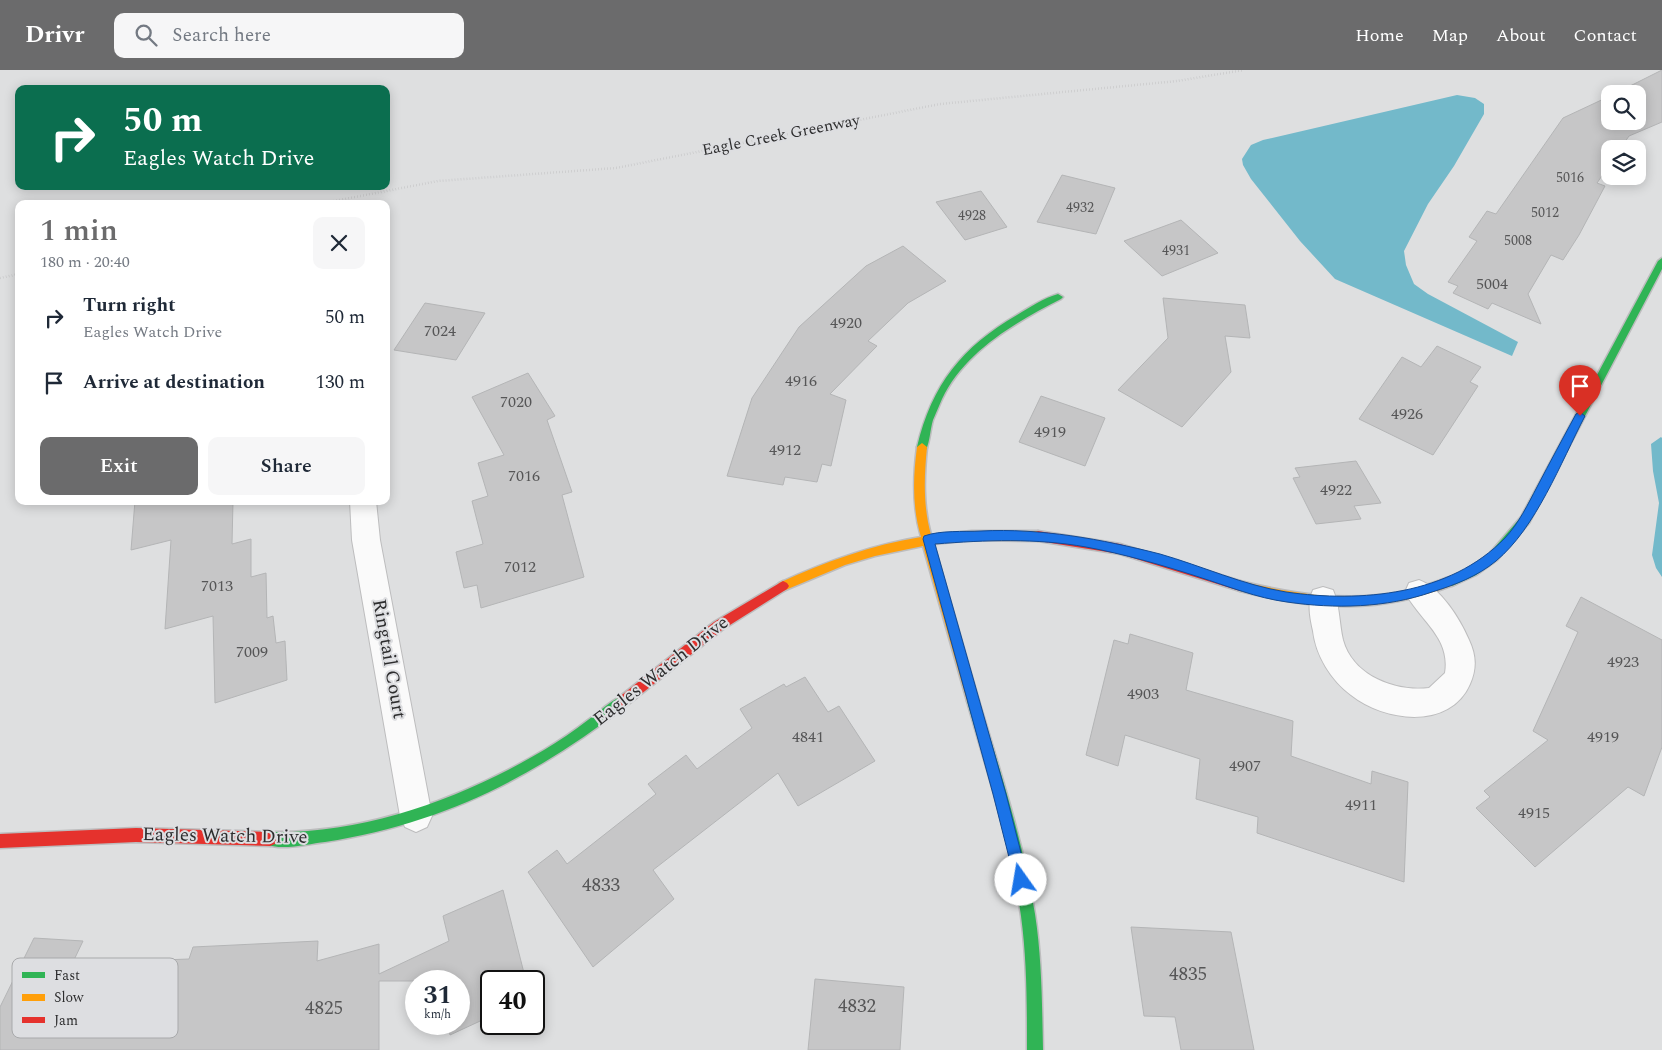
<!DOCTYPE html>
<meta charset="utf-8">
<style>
:root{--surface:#fff;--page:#f6f6f7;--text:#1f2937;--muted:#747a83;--accent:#6b6b6c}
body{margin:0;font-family:Spectral,serif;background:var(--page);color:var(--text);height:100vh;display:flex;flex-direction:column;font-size:19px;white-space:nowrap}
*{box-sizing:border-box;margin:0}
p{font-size:16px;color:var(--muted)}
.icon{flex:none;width:28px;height:28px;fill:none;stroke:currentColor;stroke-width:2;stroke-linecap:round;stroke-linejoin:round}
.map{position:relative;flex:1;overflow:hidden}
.details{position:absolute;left:15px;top:130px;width:375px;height:305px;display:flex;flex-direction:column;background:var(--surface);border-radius:10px;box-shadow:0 2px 12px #0003}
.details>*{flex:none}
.guide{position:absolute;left:15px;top:15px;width:375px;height:105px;border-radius:10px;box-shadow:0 2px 12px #0003;background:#0b6e4f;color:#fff;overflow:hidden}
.controls{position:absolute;left:1601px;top:15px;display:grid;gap:10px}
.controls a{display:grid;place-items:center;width:45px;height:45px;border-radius:10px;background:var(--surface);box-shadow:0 2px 12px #0003;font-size:25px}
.speed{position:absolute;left:405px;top:900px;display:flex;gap:10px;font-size:25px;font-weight:700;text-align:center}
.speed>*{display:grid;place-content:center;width:65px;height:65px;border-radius:50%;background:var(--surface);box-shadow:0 2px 12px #0003;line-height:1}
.speed small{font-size:12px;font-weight:400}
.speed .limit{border:2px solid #111;border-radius:8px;background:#fff;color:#111}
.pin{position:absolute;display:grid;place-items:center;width:42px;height:42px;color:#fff;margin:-51px -21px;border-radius:50% 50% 50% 0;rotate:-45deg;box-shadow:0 0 5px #0007}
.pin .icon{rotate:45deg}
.me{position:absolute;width:55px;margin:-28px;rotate:347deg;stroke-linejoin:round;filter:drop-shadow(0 0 4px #0008)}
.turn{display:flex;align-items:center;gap:18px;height:105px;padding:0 25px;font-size:22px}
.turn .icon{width:65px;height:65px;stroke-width:2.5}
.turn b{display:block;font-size:35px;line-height:42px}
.round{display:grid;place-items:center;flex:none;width:52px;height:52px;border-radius:10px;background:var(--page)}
.headline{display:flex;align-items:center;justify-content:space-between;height:85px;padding:0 25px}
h1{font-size:30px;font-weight:600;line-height:38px;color:var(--accent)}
.cta{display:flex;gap:10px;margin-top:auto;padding:10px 25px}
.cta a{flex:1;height:58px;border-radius:10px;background:var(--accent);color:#fff;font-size:20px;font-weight:600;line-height:58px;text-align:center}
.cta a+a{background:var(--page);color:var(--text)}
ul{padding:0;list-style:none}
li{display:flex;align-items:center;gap:15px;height:65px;padding:0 25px}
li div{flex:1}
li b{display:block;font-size:19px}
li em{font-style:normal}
header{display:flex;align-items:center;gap:30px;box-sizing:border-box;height:70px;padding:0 25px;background:var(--accent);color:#fff}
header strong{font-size:24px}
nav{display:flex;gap:28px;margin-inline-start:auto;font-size:18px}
.search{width:350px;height:45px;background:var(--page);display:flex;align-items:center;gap:12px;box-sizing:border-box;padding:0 18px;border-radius:10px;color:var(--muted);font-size:19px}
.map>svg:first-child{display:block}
.water{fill:#73b9ca}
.building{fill:#c6c6c7;stroke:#b4b5b6}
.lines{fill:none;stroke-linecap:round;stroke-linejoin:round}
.street-casing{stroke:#bdbdbe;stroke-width:2}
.fast-casing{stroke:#bdbdbe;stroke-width:3}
.slow-casing{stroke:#bdbdbe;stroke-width:3}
.jam-casing{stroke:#bdbdbe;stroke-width:3}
.path{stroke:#bfbfc0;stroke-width:2.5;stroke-dasharray:0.5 2.5;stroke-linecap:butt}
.street{fill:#fafafa;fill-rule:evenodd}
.fast{fill:#30b455;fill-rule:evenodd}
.slow{fill:#ff9f0a;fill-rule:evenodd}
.jam{fill:#e5322d;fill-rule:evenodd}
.route{fill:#1a73e8;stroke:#114b97}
.labels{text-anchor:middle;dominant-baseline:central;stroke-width:4;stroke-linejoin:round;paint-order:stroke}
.far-number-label{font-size:14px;fill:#565657}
.far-street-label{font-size:16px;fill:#2d2d2e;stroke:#dddee1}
.number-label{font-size:16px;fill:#565657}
.street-label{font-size:19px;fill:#2d2d2e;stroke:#dddee1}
.near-number-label{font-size:19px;fill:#565657}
.key{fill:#dddee1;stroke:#a8a9ab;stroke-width:1}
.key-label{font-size:14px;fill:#2d2d2e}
</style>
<header>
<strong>Drivr</strong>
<div class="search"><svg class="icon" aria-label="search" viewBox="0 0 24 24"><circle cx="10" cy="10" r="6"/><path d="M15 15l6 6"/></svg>Search here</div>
<nav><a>Home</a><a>Map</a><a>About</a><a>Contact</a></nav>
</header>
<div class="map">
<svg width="1662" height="980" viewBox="0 0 1662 980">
<rect width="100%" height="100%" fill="#dedfe0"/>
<path class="water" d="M 1457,25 L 1475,28 L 1484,34 L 1484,44 L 1454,96 L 1428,134 L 1404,181 L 1406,195 L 1414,214 L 1428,224 L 1518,272 L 1512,286 L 1335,209 L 1300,171 L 1251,109 L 1243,95 L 1242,89 L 1251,75 L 1263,70 Z
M 1661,367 L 1662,368 L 1662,507 L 1656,498 L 1652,485 L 1659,433 L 1653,401 L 1651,374 Z"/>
<path class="building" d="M 1662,0 L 1662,52 L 1629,66 L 1620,79 L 1610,79 L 1610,94 L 1597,113 L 1605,116 L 1579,165 L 1563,190 L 1551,185 L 1528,224 L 1541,254 L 1492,233 L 1488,239 L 1453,223 L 1458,216 L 1448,212 L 1477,171 L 1469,167 L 1487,141 L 1496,144 L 1563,48 L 1610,26 L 1610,51 L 1638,51 L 1638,24 L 1614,24 Z
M 1062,105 L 1115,118 L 1096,164 L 1037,152 Z
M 981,121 L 1007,157 L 965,170 L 936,132 Z
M 1181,150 L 1218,183 L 1162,206 L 1124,171 Z
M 903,176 L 946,211 L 908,233 L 868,271 L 877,276 L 830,324 L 846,330 L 831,396 L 822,394 L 817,412 L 785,407 L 783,415 L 727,406 L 752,328 L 799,257 L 866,196 Z
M 1163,228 L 1245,235 L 1250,268 L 1225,266 L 1231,302 L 1182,357 L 1118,320 L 1168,268 Z
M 425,233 L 485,243 L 456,290 L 394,280 Z
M 1437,276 L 1481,297 L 1470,312 L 1478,316 L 1433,385 L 1359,349 L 1402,287 L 1421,297 Z
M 528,303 L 555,346 L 547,350 L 572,422 L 562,425 L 584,507 L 481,538 L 477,515 L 464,518 L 456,482 L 483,474 L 472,431 L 488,426 L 478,393 L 504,385 L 472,327 Z
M 1041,326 L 1105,348 L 1085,396 L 1019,372 Z
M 1356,391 L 1381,433 L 1354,436 L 1361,449 L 1316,454 L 1293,408 L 1300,407 L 1295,398 Z
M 135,431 L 233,431 L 232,474 L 251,469 L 251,507 L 266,503 L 267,548 L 273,546 L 276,573 L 285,571 L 287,610 L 215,633 L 213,546 L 165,559 L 171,470 L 131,480 Z
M 1581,527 L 1662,570 L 1662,677 L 1644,726 L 1628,717 L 1535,797 L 1476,738 L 1490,727 L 1484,721 L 1548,670 L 1533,661 L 1578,562 L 1566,556 Z
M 1130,564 L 1193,583 L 1186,620 L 1293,651 L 1291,686 L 1371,714 L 1372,701 L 1408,712 L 1404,812 L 1257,763 L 1258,747 L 1196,729 L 1200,689 L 1125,665 L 1118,696 L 1086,685 L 1114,570 L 1128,574 Z
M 805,607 L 828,642 L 839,636 L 875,691 L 798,736 L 778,703 L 653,800 L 674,829 L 593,897 L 528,802 L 557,780 L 567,794 L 656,724 L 648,714 L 686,685 L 697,699 L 752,658 L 740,639 L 784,614 L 786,617 Z
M 503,820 L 526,911 L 491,911 L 491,946 L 450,965 L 448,954 L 459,954 L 459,911 L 379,911 L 379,980 L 0,980 L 0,937 L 34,868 L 83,871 L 64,911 L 153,916 L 162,890 L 189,889 L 193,877 L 318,871 L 317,891 L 379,874 L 379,904 L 449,871 L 443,846 Z
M 1131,857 L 1231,862 L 1254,980 L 1181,980 L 1175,947 L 1144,946 Z
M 815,909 L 904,917 L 900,980 L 808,980 Z"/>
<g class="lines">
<defs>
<path id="street" d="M 350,431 L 376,431 L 380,470 L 432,746 L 427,757 L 416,762 L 405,757 L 400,746 L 352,470 Z
M 1419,510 C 1441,518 1460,549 1469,570 C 1476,585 1477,598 1470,614 C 1450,660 1385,652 1351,625 C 1331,610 1316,586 1313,561 C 1310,548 1307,533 1313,520 L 1323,517 L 1333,520 C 1340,536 1339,553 1343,570 C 1353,606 1395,622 1429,618 L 1445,603 C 1451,567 1419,550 1405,522 L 1409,513 Z"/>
<path id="fast" d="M 1662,188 L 1662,199 L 1529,453 L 1497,490 L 1476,505 L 1452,516 L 1448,514 L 1446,511 L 1448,508 L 1468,499 L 1489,484 L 1521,447 L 1658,191 Z
M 1058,224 L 1063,227 L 1061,229 C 1016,252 965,281 942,329 C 939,336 936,343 933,350 C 930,360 930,371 926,380 L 918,380 L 917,377 C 932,314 962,277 1017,245 C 1030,237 1044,228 1058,224 Z
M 973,625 L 977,627 L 979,631 C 1000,701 1023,771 1035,844 C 1042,889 1042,935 1043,980 L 1027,980 C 1027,935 1027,891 1021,846 C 1011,773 987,702 967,631 L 969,627 Z
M 622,626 L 626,628 L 628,632 L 626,636 C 534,707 442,754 325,772 C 308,774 282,781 265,774 L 263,769 L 265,764 L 270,762 C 365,764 463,728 544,680 C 559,671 574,661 588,650 C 599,642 610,631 622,626 Z"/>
<path id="slow" d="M 922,373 L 927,377 C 924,407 923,436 931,465 L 972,461 L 1038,461 L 1042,463 L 1044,466 L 1042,469 L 1038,471 L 972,470 L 934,474 L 979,631 L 977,635 L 973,637 L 969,635 L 967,631 L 923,476 L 875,486 L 845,495 L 783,521 L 779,519 L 777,516 L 779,513 C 825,492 871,475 921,467 C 912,437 913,407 917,377 Z
M 1452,506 L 1456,508 L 1458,511 L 1456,514 C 1380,544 1318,541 1240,521 L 1236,519 L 1234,516 L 1236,513 L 1240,511 C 1293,524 1347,532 1400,522 C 1418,519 1435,512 1452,506 Z"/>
<path id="jam" d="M 1038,461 L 1120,474 L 1240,511 L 1244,513 L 1246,516 L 1244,519 L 1240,521 L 1120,484 L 1038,471 L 1034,469 L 1032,466 L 1034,463 Z
M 783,511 L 787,513 L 789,516 L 787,519 L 722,560 L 626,636 L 622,638 L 618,636 L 616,632 L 618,628 L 714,552 Z
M 136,758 L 270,762 L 275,764 L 277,769 L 275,774 L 270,776 L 136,772 L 0,778 L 0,764 Z"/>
</defs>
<use href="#street" class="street-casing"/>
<use href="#fast" class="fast-casing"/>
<use href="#slow" class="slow-casing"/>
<use href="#jam" class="jam-casing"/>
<path class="path" d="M 319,134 L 438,111 L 616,98 L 940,34 L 1177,11 L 1244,0
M 0,208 L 19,204"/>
<use href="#street" class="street"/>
<use href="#fast" class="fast"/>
<use href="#slow" class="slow"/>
<use href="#jam" class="jam"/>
</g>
<path class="route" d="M 1580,342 L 1585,346 C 1561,392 1536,458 1496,491 C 1478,506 1455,515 1432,522 C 1386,538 1335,539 1287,532 C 1257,528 1227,516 1199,507 C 1162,495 1124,484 1086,477 C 1036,468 986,470 935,474 L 1006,724 L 1028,810 L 1026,815 L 1021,817 L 1016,815 L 993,724 L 923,469 L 924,466 C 941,460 963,462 981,461 C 1041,458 1101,469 1160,484 C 1202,496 1243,515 1286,522 C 1361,533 1450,525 1505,468 C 1519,453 1528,434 1537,417 C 1550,392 1563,368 1576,344 Z"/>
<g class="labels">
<g class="far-number-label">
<text x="1570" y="107">5016</text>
<text x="1080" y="137">4932</text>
<text x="1545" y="142">5012</text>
<text x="972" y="145">4928</text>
<text x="1518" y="170">5008</text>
<text x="1176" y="180">4931</text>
</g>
<g class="far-street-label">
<text transform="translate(781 65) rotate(-11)">Eagle Creek Greenway</text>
</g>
<g class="number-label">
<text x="1492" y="214">5004</text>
<text x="846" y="253">4920</text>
<text x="440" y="261">7024</text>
<text x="801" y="311">4916</text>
<text x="516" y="332">7020</text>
<text x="1407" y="344">4926</text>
<text x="1050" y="362">4919</text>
<text x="785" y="380">4912</text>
<text x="524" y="406">7016</text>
<text x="1336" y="420">4922</text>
<text x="520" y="497">7012</text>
<text x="217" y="516">7013</text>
<text x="252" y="582">7009</text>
<text x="1623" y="592">4923</text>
<text x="1143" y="624">4903</text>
<text x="808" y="667">4841</text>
<text x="1603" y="667">4919</text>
<text x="1245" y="696">4907</text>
<text x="1361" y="735">4911</text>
<text x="1534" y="743">4915</text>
</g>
<g class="street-label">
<text transform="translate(389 589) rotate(80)">Ringtail Court</text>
<text transform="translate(661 601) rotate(-38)">Eagles Watch Drive</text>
<text transform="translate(225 766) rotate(1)">Eagles Watch Drive</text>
</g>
<g class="near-number-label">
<text x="601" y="815">4833</text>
<text x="1188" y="904">4835</text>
<text x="857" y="936">4832</text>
<text x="324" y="938">4825</text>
</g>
</g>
<rect x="12" y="888" width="166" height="80" rx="8" class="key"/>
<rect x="22" y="902" width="23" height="6" fill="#30b455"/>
<rect x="22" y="924" width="23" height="7" fill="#ff9f0a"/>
<rect x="22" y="947" width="23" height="6" fill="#e5322d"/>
<g class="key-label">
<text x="54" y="910">Fast</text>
<text x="54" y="932">Slow</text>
<text x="54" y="955">Jam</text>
</g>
</svg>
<div class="controls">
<a><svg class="icon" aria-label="search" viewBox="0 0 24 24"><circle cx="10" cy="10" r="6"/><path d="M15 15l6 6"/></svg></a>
<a><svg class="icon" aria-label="layers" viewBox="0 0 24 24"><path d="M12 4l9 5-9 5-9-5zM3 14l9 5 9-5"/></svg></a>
</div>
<div class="speed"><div>31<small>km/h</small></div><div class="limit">40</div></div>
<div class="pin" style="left:1580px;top:346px;background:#d93025"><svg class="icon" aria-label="arrive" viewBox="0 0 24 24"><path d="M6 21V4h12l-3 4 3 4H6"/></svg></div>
<svg class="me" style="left:1021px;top:810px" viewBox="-20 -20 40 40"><circle r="19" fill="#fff"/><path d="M0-13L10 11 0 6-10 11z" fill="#1a73e8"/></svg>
<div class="guide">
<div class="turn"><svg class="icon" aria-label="right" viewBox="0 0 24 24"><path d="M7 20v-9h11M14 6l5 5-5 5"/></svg><div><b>50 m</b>Eagles Watch Drive</div></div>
</div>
<section class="details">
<div class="headline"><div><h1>1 min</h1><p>180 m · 20:40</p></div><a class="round"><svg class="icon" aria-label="close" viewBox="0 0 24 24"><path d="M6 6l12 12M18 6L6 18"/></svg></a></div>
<ul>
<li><svg class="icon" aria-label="right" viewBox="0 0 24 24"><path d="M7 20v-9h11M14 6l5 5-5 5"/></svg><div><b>Turn right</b><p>Eagles Watch Drive</p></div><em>50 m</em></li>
<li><svg class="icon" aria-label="arrive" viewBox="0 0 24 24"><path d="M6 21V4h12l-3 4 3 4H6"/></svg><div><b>Arrive at destination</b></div><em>130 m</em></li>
</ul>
<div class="cta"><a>Exit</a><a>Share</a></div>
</section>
</div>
